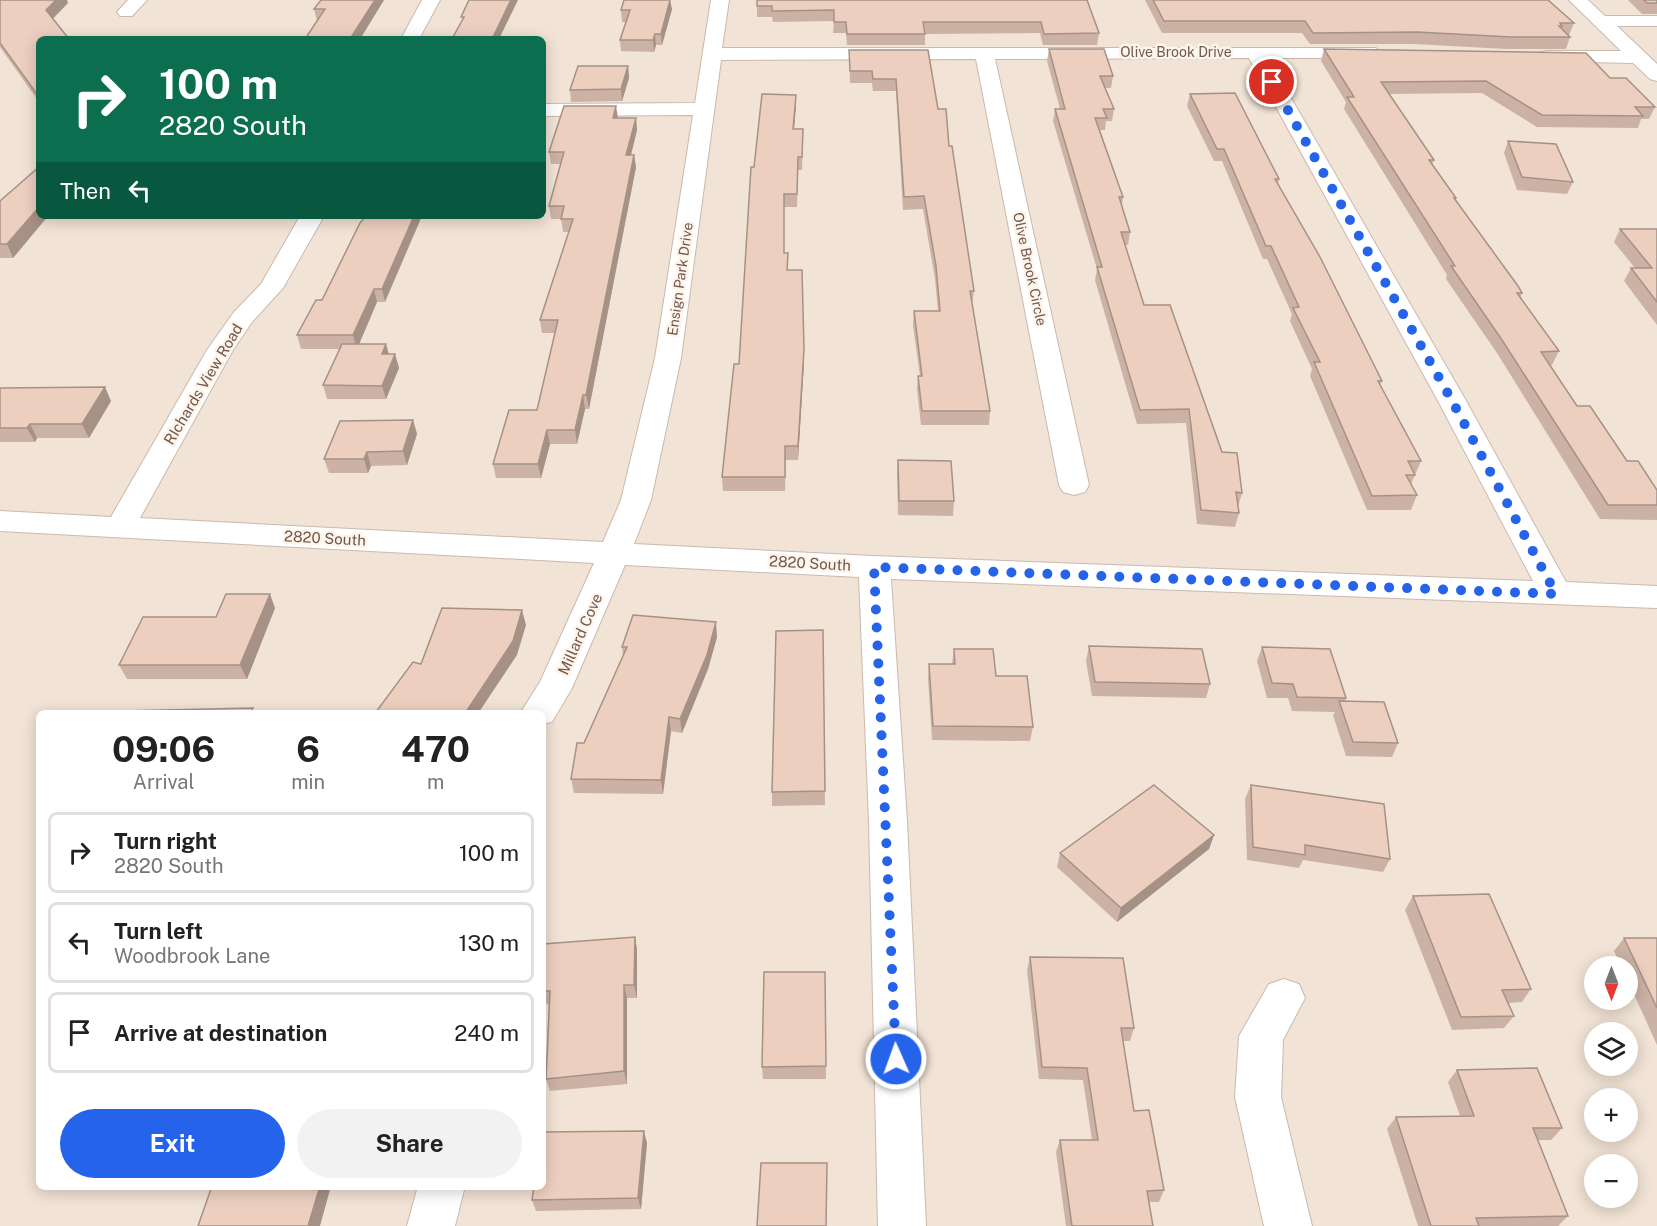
<!DOCTYPE html>
<meta charset="utf-8">
<style>
:root{--surface:#fff;--page:#f2f2f2;--text:#222;--muted:#767676;--line:#e0e0e0;--accent:#2563eb}
body{margin:0;font-family:"Public Sans",sans-serif;background:var(--page);color:var(--text);height:100vh;display:flex;flex-direction:column;font-size:22px;white-space:nowrap}
*{box-sizing:border-box;margin:0}
p{font-size:20px;color:var(--muted)}
.icon{flex:none;width:33px;height:33px;fill:none;stroke:currentColor;stroke-width:2;stroke-linecap:round;stroke-linejoin:round}
.map{position:relative;flex:1;overflow:hidden}
.details{position:absolute;left:36px;top:710px;width:510px;height:480px;display:flex;flex-direction:column;background:var(--surface);border-radius:9px;box-shadow:0 3px 15px #0003}
.details>*{flex:none}
.banner{position:absolute;left:36px;top:36px;width:510px;height:183px;border-radius:9px;box-shadow:0 3px 15px #0003;background:#0b6e4f;color:#fff;overflow:hidden}
.needle{width:39px;rotate:180deg}
.buttons{position:absolute;left:1584px;top:956px;display:grid;gap:12px}
.buttons a{display:grid;place-items:center;width:54px;height:54px;border-radius:50%;background:var(--surface);box-shadow:0 3px 15px #0003;font-size:30px}
.pin{position:absolute;display:grid;place-items:center;width:51px;height:51px;color:#fff;margin:-26px;border:3px solid #fff;border-radius:50%;box-shadow:0 2px 6px #0007}
.me{position:absolute;width:66px;margin:-33px;rotate:358deg;stroke-linejoin:round;filter:drop-shadow(0 0 4px #0008)}
.turn{display:flex;align-items:center;gap:21px;height:126px;padding:0 24px;font-size:27px}
.turn .icon{width:78px;height:78px;stroke-width:2.5}
.turn b{display:block;font-size:42px;line-height:51px}
.then{display:flex;align-items:center;height:57px;padding:0 24px;background:#0003;gap:12px;font-size:22px}
.eta{display:flex;justify-content:space-evenly;align-items:center;height:102px;text-align:center}
.eta b{font-size:36px;font-weight:700;line-height:42px}
.action{display:flex;gap:12px;margin-top:auto;padding:12px 24px}
.action a{flex:1;height:69px;border-radius:36px;background:var(--accent);color:#fff;font-size:24px;font-weight:700;line-height:69px;text-align:center}
.action a+a{background:var(--page);color:var(--text)}
ul{padding:0;list-style:none}
li{display:flex;align-items:center;gap:18px;height:81px;margin:0 12px 9px;padding:0 12px;border:3px solid var(--line);border-radius:9px}
li div{flex:1}
li b{display:block;font-size:22px}
li em{font-style:normal}
.map>svg:first-child{display:block}
.residential{fill:#f1e3d5;fill-rule:evenodd}
.lines{fill:none;stroke-linecap:round;stroke-linejoin:round}
.minor-casing{stroke:#cbb9ad;stroke-width:2}
.minor{fill:#fff;fill-rule:evenodd}
.wall{fill:#ccb2a5}
.shaded-wall{fill:#a69186}
.building{fill:#edcfc0;stroke:#a69186;stroke-width:1.5}
.route{stroke:#2563eb;stroke-width:10;stroke-dasharray:0 18}
.labels{text-anchor:middle;dominant-baseline:central;stroke-width:5;stroke-linejoin:round;paint-order:stroke}
.far-street-label{font-size:14px;fill:#72584d;stroke:#fdf5ec}
.street-label{font-size:15px;fill:#72584d;stroke:#fdf5ec}
</style>
<div class="map">
<svg width="1657" height="1226" viewBox="0 0 1657 1226">
<rect width="100%" height="100%" fill="#faf1e6"/>
<path class="residential" d="M 0,0 L 1657,0 L 1657,1226 L 0,1226 ZM 39,39 L 543,39 L 543,216 L 39,216 ZM 39,712 L 543,712 L 543,1186 L 39,1186 ZM 1594,966 L 1628,966 L 1628,999 L 1594,999 ZM 1594,1032 L 1628,1032 L 1628,1065 L 1594,1065 ZM 1594,1098 L 1628,1098 L 1628,1131 L 1594,1131 ZM 1594,1164 L 1628,1164 L 1628,1197 L 1594,1197 Z"/>
<g class="lines">
<defs>
<path id="minor" d="M 128,0 L 147,0 L 132,16 L 120,16 L 117,12 Z
M 422,0 L 440,0 L 419,39 L 401,39 Z
M 711,0 L 729,0 L 722,48 L 1376,48 L 1379,52 L 1376,56 L 1369,58 L 1268,58 L 1465,399 L 1566,582 L 1657,586 L 1657,608 L 891,579 L 907,821 L 926,1226 L 878,1226 L 869,821 L 859,577 L 625,565 L 572,688 L 552,722 L 543,724 L 543,712 L 521,712 L 540,682 L 594,563 L 0,531 L 0,511 L 111,517 L 207,350 L 234,312 L 261,284 L 300,216 L 324,216 L 283,288 L 252,322 L 233,350 L 140,518 L 603,542 L 621,500 L 655,358 L 693,115 L 543,116 L 543,104 L 695,103 ZM 1249,58 L 1437,399 L 1533,581 L 874,556 L 634,544 L 651,500 L 681,358 L 721,60 L 976,59 L 1059,485 L 1063,492 L 1074,495 L 1085,492 L 1089,485 L 995,59 Z
M 1569,0 L 1588,0 L 1605,16 L 1657,16 L 1657,26 L 1617,26 L 1657,64 L 1657,81 L 1650,79 L 1633,63 L 1539,61 L 1536,57 L 1539,53 L 1546,51 L 1621,51 Z
M 1284,979 L 1299,984 L 1305,998 L 1283,1040 L 1281,1097 L 1312,1226 L 1264,1226 L 1235,1097 L 1239,1036 L 1269,984 Z
M 418,1186 L 465,1186 L 455,1226 L 407,1226 Z"/>
</defs>
<use href="#minor" class="minor-casing"/>
<use href="#minor" class="minor"/>
</g>
<path class="wall" d="M 0,0 L 68,3 L 53,19 L 39,39 L 39,102 L 0,47 Z
M 384,0 L 360,39 L 305,39 L 317,21 L 314,9 Z
M 1087,0 L 1099,33 L 1097,45 L 1043,45 L 1040,33 L 925,34 L 925,45 L 847,45 L 846,33 L 833,33 L 834,21 L 773,22 L 772,17 L 757,17 L 757,6 Z
M 1145,0 L 1548,0 L 1574,23 L 1569,35 L 1568,35 L 1570,37 L 1566,49 L 1507,49 L 1413,44 L 1310,44 L 1302,33 L 1162,33 Z
M 1628,0 L 1657,0 L 1657,14 L 1642,14 Z
M 672,9 L 662,45 L 656,45 L 654,52 L 621,51 L 620,40 L 626,22 L 622,22 L 621,10 Z
M 1049,49 L 1113,76 L 1111,88 L 1105,88 L 1114,109 L 1112,121 L 1106,121 L 1105,130 L 1100,130 L 1123,197 L 1122,206 L 1130,232 L 1128,245 L 1125,245 L 1144,305 L 1242,493 L 1238,507 L 1239,513 L 1235,527 L 1197,524 L 1186,423 L 1137,424 L 1095,280 L 1097,269 L 1053,121 L 1055,109 L 1060,109 L 1047,61 Z
M 1324,49 L 1610,78 L 1655,107 L 1649,119 L 1641,119 L 1638,128 L 1537,127 L 1482,93 L 1389,94 L 1434,160 L 1432,165 L 1456,198 L 1455,201 L 1522,293 L 1520,298 L 1559,351 L 1552,365 L 1550,365 L 1577,406 L 1627,461 L 1657,490 L 1657,520 L 1600,519 L 1497,353 L 1446,279 L 1447,275 L 1344,109 L 1346,102 L 1321,61 Z
M 849,50 L 928,50 L 938,109 L 949,146 L 974,291 L 972,305 L 990,411 L 989,425 L 921,425 L 917,389 L 918,376 L 920,376 L 913,325 L 914,311 L 938,311 L 935,279 L 923,209 L 903,210 L 896,91 L 873,91 L 872,83 L 850,83 Z
M 628,66 L 629,78 L 622,101 L 571,102 L 570,90 Z
M 1190,94 L 1279,179 L 1278,183 L 1382,381 L 1380,385 L 1421,461 L 1411,484 L 1417,495 L 1411,510 L 1367,510 L 1310,376 L 1312,369 L 1290,321 L 1292,314 L 1267,259 L 1263,259 L 1222,161 L 1214,161 L 1187,106 Z
M 796,95 L 794,129 L 803,129 L 802,170 L 798,170 L 797,207 L 784,207 L 784,253 L 804,362 L 798,460 L 786,460 L 785,491 L 723,491 L 722,477 L 739,364 L 754,167 Z
M 617,118 L 636,118 L 637,130 L 631,155 L 634,155 L 636,167 L 589,409 L 585,409 L 577,444 L 550,444 L 541,478 L 496,478 L 493,464 L 537,410 L 555,333 L 542,333 L 540,320 L 569,232 L 563,232 L 561,219 L 551,219 L 549,206 L 560,164 L 551,164 L 549,152 Z
M 1508,141 L 1573,182 L 1567,194 L 1517,190 L 1504,153 Z
M 0,201 L 39,216 L 48,216 L 13,258 L 0,258 Z
M 374,217 L 385,302 L 377,302 L 359,344 L 389,354 L 395,354 L 399,368 L 386,399 L 327,399 L 323,385 L 340,349 L 301,349 L 297,335 L 322,300 Z
M 1620,229 L 1657,229 L 1657,325 L 1624,281 L 1631,268 L 1635,268 L 1614,242 Z
M 0,388 L 111,401 L 89,438 L 37,438 L 35,442 L 0,442 Z
M 413,420 L 417,434 L 407,465 L 371,466 L 368,473 L 329,473 L 324,459 Z
M 898,460 L 954,501 L 953,516 L 898,515 L 897,474 Z
M 275,608 L 247,679 L 127,679 L 119,665 L 216,617 Z
M 823,630 L 825,805 L 772,806 L 772,792 Z
M 717,637 L 708,669 L 682,733 L 671,731 L 663,794 L 574,793 L 571,779 L 623,656 L 622,647 Z
M 1089,646 L 1210,684 L 1206,698 L 1092,696 L 1086,661 Z
M 1262,647 L 1346,698 L 1345,701 L 1398,743 L 1392,757 L 1346,756 L 1333,715 L 1335,712 L 1292,711 L 1288,698 L 1267,698 L 1257,661 Z
M 954,649 L 996,676 L 1033,727 L 1030,741 L 932,740 L 928,678 L 929,664 L 952,664 Z
M 1251,785 L 1390,859 L 1383,872 L 1303,860 L 1299,868 L 1247,860 L 1245,799 Z
M 1214,835 L 1209,849 L 1117,922 L 1057,867 L 1060,853 Z
M 1413,896 L 1531,989 L 1522,1002 L 1508,1003 L 1514,1016 L 1504,1028 L 1452,1030 L 1405,910 Z
M 635,937 L 637,950 L 637,998 L 627,998 L 627,1084 L 550,1091 L 546,1079 L 549,1004 L 543,1005 L 543,944 Z
M 1624,938 L 1657,938 L 1657,1045 L 1628,981 L 1628,966 L 1621,966 L 1614,951 Z
M 1030,957 L 1134,1028 L 1130,1041 L 1123,1041 L 1134,1111 L 1164,1190 L 1159,1202 L 1149,1202 L 1153,1226 L 1066,1226 L 1056,1152 L 1060,1140 L 1092,1140 L 1083,1080 L 1039,1079 L 1027,970 Z
M 825,972 L 826,1079 L 763,1079 L 762,1067 Z
M 1457,1070 L 1562,1128 L 1551,1140 L 1538,1140 L 1568,1216 L 1558,1226 L 1418,1226 L 1387,1129 L 1396,1117 L 1460,1116 L 1448,1082 Z
M 647,1143 L 641,1209 L 536,1211 L 532,1200 Z"/>
<path class="shaded-wall" d="M 56,0 L 67,0 L 68,3 L 50,21 L 46,10 Z
M 375,0 L 384,0 L 360,39 L 350,39 Z
M 511,0 L 518,0 L 499,39 L 492,39 Z
M 670,0 L 672,9 L 662,45 L 661,34 Z
M 655,34 L 656,45 L 654,52 L 653,40 Z
M 628,66 L 629,78 L 622,101 L 621,89 Z
M 796,95 L 796,107 L 793,141 L 793,129 Z
M 616,106 L 618,118 L 614,130 L 613,118 Z
M 636,118 L 637,130 L 628,167 L 626,155 Z
M 634,155 L 636,167 L 589,409 L 586,395 Z
M 39,207 L 39,216 L 48,216 L 13,258 L 7,244 Z
M 414,216 L 422,216 L 385,302 L 382,289 Z
M 374,289 L 377,302 L 357,349 L 353,335 Z
M 386,344 L 390,358 L 382,354 Z
M 804,349 L 804,362 L 798,460 L 798,446 Z
M 395,354 L 399,368 L 386,399 L 382,386 Z
M 105,387 L 111,401 L 89,438 L 82,424 Z
M 583,395 L 585,409 L 577,444 L 575,430 Z
M 413,420 L 417,434 L 407,465 L 403,451 Z
M 30,424 L 37,438 L 35,442 L 27,428 Z
M 547,430 L 550,444 L 541,478 L 538,464 Z
M 367,452 L 371,466 L 368,473 L 364,459 Z
M 270,594 L 275,608 L 247,679 L 240,665 Z
M 522,610 L 526,625 L 517,655 L 479,712 L 466,712 Z
M 716,622 L 717,637 L 708,669 L 682,733 L 680,719 Z
M 669,717 L 671,731 L 663,794 L 661,780 Z
M 1214,835 L 1209,849 L 1117,922 L 1121,908 Z
M 635,937 L 637,950 L 637,998 L 634,985 Z
M 624,985 L 627,998 L 627,1084 L 624,1071 Z
M 644,1131 L 647,1143 L 641,1209 L 638,1198 Z
M 320,1186 L 331,1186 L 320,1226 L 308,1226 Z"/>
<path class="building" d="M 0,0 L 56,0 L 46,10 L 69,39 L 39,39 L 39,97 L 0,43 Z
M 321,0 L 375,0 L 350,39 L 305,39 L 325,9 L 314,9 Z
M 469,0 L 511,0 L 492,39 L 452,39 L 464,17 L 461,17 Z
M 624,0 L 670,0 L 661,34 L 655,34 L 653,40 L 620,40 L 630,10 L 621,10 Z
M 757,0 L 1087,0 L 1099,33 L 1044,34 L 1041,22 L 923,22 L 925,34 L 847,34 L 846,22 L 834,22 L 834,10 L 772,11 L 772,6 L 757,6 Z
M 1153,0 L 1548,0 L 1574,23 L 1560,23 L 1562,26 L 1559,26 L 1570,37 L 1511,37 L 1417,32 L 1313,33 L 1305,21 L 1164,21 Z
M 1644,0 L 1657,0 L 1657,3 L 1647,3 Z
M 1049,49 L 1104,49 L 1113,76 L 1100,76 L 1114,109 L 1103,109 L 1107,118 L 1095,118 L 1123,197 L 1119,197 L 1130,232 L 1121,232 L 1144,305 L 1170,305 L 1222,452 L 1237,453 L 1242,493 L 1236,492 L 1239,513 L 1201,510 L 1189,409 L 1140,410 L 1097,267 L 1102,267 L 1055,109 L 1065,109 Z
M 1324,49 L 1586,53 L 1610,78 L 1626,78 L 1655,107 L 1635,107 L 1643,116 L 1542,115 L 1486,81 L 1381,82 L 1434,160 L 1429,160 L 1456,198 L 1454,198 L 1518,286 L 1522,293 L 1517,293 L 1559,351 L 1541,352 L 1577,406 L 1590,406 L 1627,461 L 1638,461 L 1657,490 L 1657,505 L 1608,505 L 1502,340 L 1451,266 L 1455,266 L 1347,97 L 1354,97 Z
M 849,50 L 928,50 L 938,109 L 946,109 L 949,146 L 952,146 L 974,291 L 970,291 L 990,411 L 922,411 L 918,376 L 922,376 L 914,311 L 940,311 L 936,266 L 924,196 L 904,197 L 896,79 L 873,79 L 872,71 L 850,71 Z
M 578,66 L 628,66 L 621,89 L 570,90 Z
M 1235,93 L 1279,179 L 1275,179 L 1320,257 L 1382,381 L 1378,381 L 1421,461 L 1408,461 L 1415,475 L 1406,475 L 1417,495 L 1372,496 L 1314,362 L 1320,362 L 1293,308 L 1299,307 L 1271,246 L 1266,246 L 1224,149 L 1217,149 L 1190,94 Z
M 762,94 L 796,95 L 793,129 L 803,129 L 802,157 L 798,157 L 797,194 L 784,194 L 784,253 L 788,253 L 787,270 L 802,270 L 804,349 L 798,446 L 785,446 L 785,477 L 722,477 L 734,364 L 739,364 L 751,167 L 754,167 Z
M 564,106 L 616,106 L 613,118 L 636,118 L 626,155 L 634,155 L 586,395 L 583,395 L 575,430 L 547,430 L 538,464 L 493,464 L 509,410 L 537,410 L 558,320 L 540,320 L 573,219 L 561,219 L 564,206 L 549,206 L 564,152 L 549,152 Z
M 1508,141 L 1556,144 L 1573,182 L 1522,177 Z
M 39,167 L 39,207 L 7,244 L 0,244 L 0,201 Z
M 374,216 L 414,216 L 382,289 L 374,289 L 353,335 L 297,335 L 316,300 L 322,300 L 360,223 L 365,217 Z
M 1620,229 L 1657,229 L 1657,302 L 1631,268 L 1652,268 Z
M 342,344 L 386,344 L 382,354 L 395,354 L 382,386 L 323,385 Z
M 105,387 L 82,424 L 30,424 L 27,428 L 0,428 L 0,388 Z
M 413,420 L 403,451 L 367,452 L 364,459 L 324,459 L 340,421 Z
M 898,460 L 951,461 L 954,501 L 899,501 Z
M 226,594 L 270,594 L 240,665 L 119,665 L 143,617 L 216,617 Z
M 442,608 L 522,610 L 513,641 L 466,712 L 455,711 L 454,712 L 376,712 L 413,662 L 421,664 Z
M 633,615 L 716,622 L 707,655 L 680,719 L 669,717 L 661,780 L 571,779 L 577,743 L 584,743 L 627,647 L 622,647 Z
M 823,630 L 825,791 L 772,792 L 776,631 Z
M 1089,646 L 1202,649 L 1210,684 L 1095,682 Z
M 1262,647 L 1330,649 L 1346,698 L 1297,697 L 1293,684 L 1272,683 Z
M 954,649 L 993,649 L 996,676 L 1027,676 L 1033,727 L 933,726 L 929,664 L 955,664 Z
M 1339,701 L 1384,702 L 1398,743 L 1353,742 Z
M 253,708 L 251,712 L 120,712 L 120,711 Z
M 1154,785 L 1214,835 L 1121,908 L 1060,853 Z
M 1251,785 L 1384,804 L 1390,859 L 1305,845 L 1305,855 L 1253,847 Z
M 1489,894 L 1531,989 L 1502,990 L 1514,1016 L 1461,1017 L 1413,896 Z
M 635,937 L 634,985 L 624,985 L 624,1071 L 546,1079 L 550,991 L 543,991 L 543,944 Z
M 1624,938 L 1657,938 L 1657,1008 Z
M 1030,957 L 1123,958 L 1134,1028 L 1121,1028 L 1134,1111 L 1149,1110 L 1164,1190 L 1147,1191 L 1153,1226 L 1072,1226 L 1060,1140 L 1098,1140 L 1087,1068 L 1042,1067 Z
M 764,972 L 825,972 L 826,1066 L 762,1067 Z
M 1537,1068 L 1562,1128 L 1533,1128 L 1568,1216 L 1476,1218 L 1479,1226 L 1431,1226 L 1396,1117 L 1474,1116 L 1457,1070 Z
M 644,1131 L 638,1198 L 532,1200 L 534,1186 L 543,1186 L 543,1132 Z
M 761,1163 L 827,1163 L 826,1226 L 757,1226 Z
M 212,1186 L 320,1186 L 308,1226 L 198,1226 Z"/>
<g class="lines">
<path class="route" d="M 896,1059 L 874,567 L 1556,594 L 1451,399 L 1272,82"/>
</g>
<g class="labels">
<g class="far-street-label">
<text x="1176" y="52">Olive Brook Drive</text>
<text transform="translate(1030 269) rotate(78)">Olive Brook Circle</text>
<text transform="translate(680 279) rotate(-82)">Ensign Park Drive</text>
</g>
<g class="street-label">
<text transform="translate(203 384) rotate(-59)">RIchards View Road</text>
<text transform="translate(325 538) rotate(3)">2820 South</text>
<text transform="translate(810 563) rotate(3)">2820 South</text>
<text transform="translate(580 634) rotate(-66)">Millard Cove</text>
</g>
</g>
</svg>
<div class="buttons">
<a><svg class="needle" viewBox="-14 -14 28 28"><path d="M0-13l5 13h-10z" fill="#e53935"/><path d="M0 13l5-13h-10z" fill="#767676"/></svg></a>
<a><svg class="icon" aria-label="layers" viewBox="0 0 24 24"><path d="M12 4l9 5-9 5-9-5zM3 14l9 5 9-5"/></svg></a>
<a>+</a>
<a>−</a>
</div>
<div class="pin" style="left:1272px;top:82px;background:#d93025"><svg class="icon" aria-label="arrive" viewBox="0 0 24 24"><path d="M6 21V4h12l-3 4 3 4H6"/></svg></div>
<svg class="me" style="left:896px;top:1059px" viewBox="-20 -20 40 40"><circle r="17" fill="#2563eb" stroke="#fff" stroke-width="3"/><path d="M0-11L8 9 0 5-8 9z" fill="#fff"/></svg>
<div class="banner">
<div class="turn"><svg class="icon" aria-label="right" viewBox="0 0 24 24"><path d="M7 20v-9h11M14 6l5 5-5 5"/></svg><div><b>100 m</b>2820 South</div></div>
<div class="then">Then<svg class="icon" aria-label="left" viewBox="0 0 24 24"><path d="M17 20v-9H6M10 6l-5 5 5 5"/></svg></div>
</div>
<section class="details">
<div class="eta">
<div><b>09:06</b><p>Arrival</p></div>
<div><b>6</b><p>min</p></div>
<div><b>470</b><p>m</p></div>
</div>
<ul>
<li><svg class="icon" aria-label="right" viewBox="0 0 24 24"><path d="M7 20v-9h11M14 6l5 5-5 5"/></svg><div><b>Turn right</b><p>2820 South</p></div><em>100 m</em></li>
<li><svg class="icon" aria-label="left" viewBox="0 0 24 24"><path d="M17 20v-9H6M10 6l-5 5 5 5"/></svg><div><b>Turn left</b><p>Woodbrook Lane</p></div><em>130 m</em></li>
<li><svg class="icon" aria-label="arrive" viewBox="0 0 24 24"><path d="M6 21V4h12l-3 4 3 4H6"/></svg><div><b>Arrive at destination</b></div><em>240 m</em></li>
</ul>
<div class="action"><a>Exit</a><a>Share</a></div>
</section>
</div>
